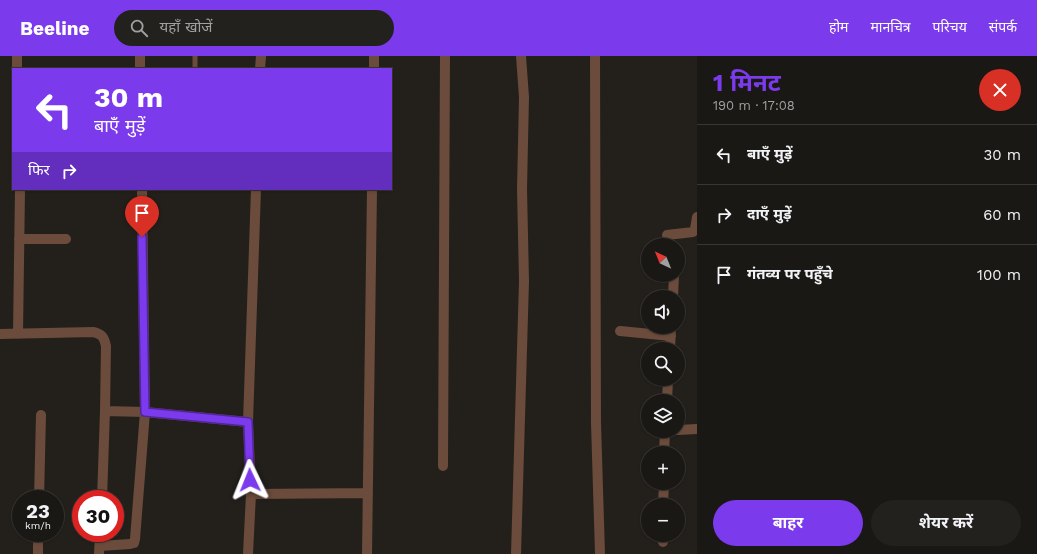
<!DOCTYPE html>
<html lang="hi">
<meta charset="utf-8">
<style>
:root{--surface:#1a1815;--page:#23211e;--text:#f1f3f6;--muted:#9fa0a0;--line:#383734;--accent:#7c3aed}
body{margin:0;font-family:"Work Sans","Noto Sans Devanagari",sans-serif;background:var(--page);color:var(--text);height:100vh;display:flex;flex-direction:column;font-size:15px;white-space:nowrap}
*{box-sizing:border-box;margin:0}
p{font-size:13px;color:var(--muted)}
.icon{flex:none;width:22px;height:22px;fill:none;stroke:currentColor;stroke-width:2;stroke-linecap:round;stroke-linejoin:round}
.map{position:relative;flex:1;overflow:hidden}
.side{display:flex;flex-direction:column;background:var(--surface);width:340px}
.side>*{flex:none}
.guide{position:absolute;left:12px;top:12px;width:380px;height:122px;border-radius:0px;box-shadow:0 1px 3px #0004,0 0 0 1px var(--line);background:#7c3aed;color:#fff;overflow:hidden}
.needle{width:26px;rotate:317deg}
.controls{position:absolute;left:641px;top:182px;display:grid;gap:8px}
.controls a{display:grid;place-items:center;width:44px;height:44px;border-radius:50%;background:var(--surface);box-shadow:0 1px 3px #0004,0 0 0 1px var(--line);font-size:20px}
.speed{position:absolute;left:12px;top:434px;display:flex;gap:8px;font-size:20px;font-weight:700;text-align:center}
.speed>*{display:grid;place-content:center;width:52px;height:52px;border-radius:50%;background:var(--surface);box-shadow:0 1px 3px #0004,0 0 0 1px var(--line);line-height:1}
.speed small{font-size:10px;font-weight:400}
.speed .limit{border:6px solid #d22;background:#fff;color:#111}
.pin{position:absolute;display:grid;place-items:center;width:34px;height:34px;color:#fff;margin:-41px -17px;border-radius:50% 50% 50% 0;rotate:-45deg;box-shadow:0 0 4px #0007}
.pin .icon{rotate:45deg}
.me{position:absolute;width:44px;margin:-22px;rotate:358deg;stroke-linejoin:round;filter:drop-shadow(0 0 3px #0008)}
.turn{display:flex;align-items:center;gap:14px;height:84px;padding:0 16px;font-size:18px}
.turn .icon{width:52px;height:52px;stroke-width:2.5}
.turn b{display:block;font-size:28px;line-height:34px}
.then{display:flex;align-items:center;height:38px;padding:0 16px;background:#0003;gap:8px;font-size:15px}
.round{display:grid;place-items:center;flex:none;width:42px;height:42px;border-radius:21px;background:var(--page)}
.summary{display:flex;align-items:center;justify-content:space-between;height:68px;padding:0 16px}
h1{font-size:24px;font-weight:700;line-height:30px;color:var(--accent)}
.action{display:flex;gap:8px;margin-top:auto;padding:8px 16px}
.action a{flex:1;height:46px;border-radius:24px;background:var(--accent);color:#fff;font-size:16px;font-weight:700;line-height:46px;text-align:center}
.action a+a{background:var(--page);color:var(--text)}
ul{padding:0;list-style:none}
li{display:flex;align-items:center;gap:12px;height:60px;padding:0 16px;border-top:1px solid var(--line)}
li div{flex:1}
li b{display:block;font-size:15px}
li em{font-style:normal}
header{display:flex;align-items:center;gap:24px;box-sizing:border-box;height:56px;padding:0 20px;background:var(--accent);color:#fff}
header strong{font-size:19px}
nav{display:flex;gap:22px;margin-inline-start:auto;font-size:14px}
.search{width:280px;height:36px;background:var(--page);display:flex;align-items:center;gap:10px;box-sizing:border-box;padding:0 14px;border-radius:22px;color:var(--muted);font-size:15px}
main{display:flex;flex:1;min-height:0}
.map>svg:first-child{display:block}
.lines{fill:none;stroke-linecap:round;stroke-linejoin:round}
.lane{stroke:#6b4b3b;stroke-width:5}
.street{stroke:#6b4b3b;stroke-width:10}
.route-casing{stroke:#51269a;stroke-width:10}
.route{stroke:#7c3aed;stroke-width:7}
</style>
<header>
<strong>Beeline</strong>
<div class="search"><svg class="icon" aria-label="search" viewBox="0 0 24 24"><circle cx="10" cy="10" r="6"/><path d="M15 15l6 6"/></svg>यहाँ खोजें</div>
<nav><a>होम</a><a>मानचित्र</a><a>परिचय</a><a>संपर्क</a></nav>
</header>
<main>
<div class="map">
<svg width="697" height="498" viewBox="0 0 697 498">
<rect width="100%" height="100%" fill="#23201c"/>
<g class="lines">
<path class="lane" d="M 195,0 L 195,13"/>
<path class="street" d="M 17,0 L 17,13
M 140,0 L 140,13
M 595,0 L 596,367 L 600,498
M 260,13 L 261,0
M 374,13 L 374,0
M 667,179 L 693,176 L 695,173 L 697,161
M 19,183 L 66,183
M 673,241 L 674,219
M 620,275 L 671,280
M 0,278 L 93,276 C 102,278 104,281 106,290 L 105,355 L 102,443
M 18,278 L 20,133
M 670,293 L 671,271
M 667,345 L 668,323
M 105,355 L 145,356 L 248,366
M 678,374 L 697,373
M 664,397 L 665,375
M 443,410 L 445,0
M 251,438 L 368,437
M 39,443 L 41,359
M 663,449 L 664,427
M 663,486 L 663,479
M 100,490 L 130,488 L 134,487 L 135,483 L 145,356 L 142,133
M 38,498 L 38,477
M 99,498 L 100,477
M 248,498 L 251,438 L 248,366 L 256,133
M 367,498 L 372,133
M 516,498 L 524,225 L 522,133 L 524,41 L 521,0"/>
</g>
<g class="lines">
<defs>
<path id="route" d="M 142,181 L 145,356 L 248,366 L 250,424"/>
</defs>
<use href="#route" class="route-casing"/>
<use href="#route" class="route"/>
</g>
</svg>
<div class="controls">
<a><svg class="needle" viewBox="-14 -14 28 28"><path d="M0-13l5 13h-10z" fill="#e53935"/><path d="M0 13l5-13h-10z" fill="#9fa0a0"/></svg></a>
<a><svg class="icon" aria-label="sound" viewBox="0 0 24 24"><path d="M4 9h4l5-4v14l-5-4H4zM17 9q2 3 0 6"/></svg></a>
<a><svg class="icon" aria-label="search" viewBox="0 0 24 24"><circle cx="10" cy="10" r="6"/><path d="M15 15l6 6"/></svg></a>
<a><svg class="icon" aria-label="layers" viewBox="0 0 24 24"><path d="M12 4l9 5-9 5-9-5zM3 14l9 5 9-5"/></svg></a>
<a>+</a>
<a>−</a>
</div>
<div class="speed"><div>23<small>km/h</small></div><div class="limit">30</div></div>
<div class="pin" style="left:142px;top:181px;background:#d93025"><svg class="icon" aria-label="arrive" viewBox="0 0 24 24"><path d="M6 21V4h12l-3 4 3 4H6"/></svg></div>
<svg class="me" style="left:250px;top:424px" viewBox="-20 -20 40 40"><path d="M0-17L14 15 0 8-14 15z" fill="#7c3aed" stroke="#fff" stroke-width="4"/></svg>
<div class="guide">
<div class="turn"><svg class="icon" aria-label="left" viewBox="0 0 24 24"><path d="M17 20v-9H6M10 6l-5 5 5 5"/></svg><div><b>30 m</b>बाएँ मुड़ें</div></div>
<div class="then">फिर<svg class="icon" aria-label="right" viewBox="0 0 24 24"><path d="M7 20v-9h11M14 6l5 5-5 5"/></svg></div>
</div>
</div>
<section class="side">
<div class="summary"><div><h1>1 मिनट</h1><p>190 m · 17:08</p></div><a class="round" style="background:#d93025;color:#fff"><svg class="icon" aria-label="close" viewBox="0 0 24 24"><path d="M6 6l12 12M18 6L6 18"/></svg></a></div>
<ul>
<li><svg class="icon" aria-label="left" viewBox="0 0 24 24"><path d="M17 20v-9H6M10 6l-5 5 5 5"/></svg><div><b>बाएँ मुड़ें</b></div><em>30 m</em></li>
<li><svg class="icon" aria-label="right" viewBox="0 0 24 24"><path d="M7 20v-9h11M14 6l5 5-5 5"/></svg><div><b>दाएँ मुड़ें</b></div><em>60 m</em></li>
<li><svg class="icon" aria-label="arrive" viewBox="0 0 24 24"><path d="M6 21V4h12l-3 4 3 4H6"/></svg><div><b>गंतव्य पर पहुँचे</b></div><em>100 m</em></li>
</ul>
<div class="action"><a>बाहर</a><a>शेयर करें</a></div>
</section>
</main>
